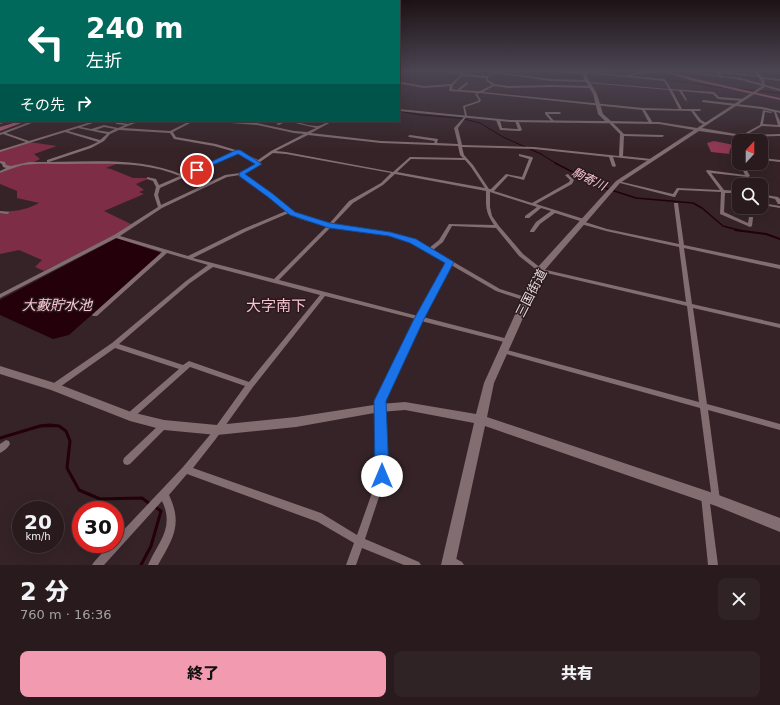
<!DOCTYPE html>
<html lang="ja">
<meta charset="utf-8">
<style>
:root{--surface:#281a1d;--page:#302326;--text:#f1f3f6;--muted:#a5a1a4;--line:#44383b;--accent:#f29aaf}
body{margin:0;font-family:"DejaVu Sans","Noto Sans JP",sans-serif;background:var(--page);color:var(--text);height:100vh;display:flex;flex-direction:column;font-size:15px;white-space:nowrap}
*{box-sizing:border-box;margin:0}
p{font-size:13px;color:var(--muted)}
.icon{flex:none;width:22px;height:22px;fill:none;stroke:currentColor;stroke-width:2;stroke-linecap:round;stroke-linejoin:round}
.map{position:relative;height:565px;overflow:hidden}
.sheet{display:flex;flex-direction:column;background:var(--surface);flex:1}
.sheet>*{flex:none}
.top-card{position:absolute;left:0px;top:0px;width:400px;height:122px;box-shadow:0 4px 16px #0002,0 0 0 1px var(--line);background:#00695c;color:#fff;overflow:hidden}
.needle{width:26px;rotate:21deg}
.buttons{position:absolute;left:732px;top:134px;display:grid;gap:8px}
.buttons a{display:grid;place-items:center;width:36px;height:36px;border-radius:8px;background:var(--surface);box-shadow:0 4px 16px #0002,0 0 0 1px var(--line);font-size:20px}
.speed{position:absolute;left:12px;top:501px;display:flex;gap:8px;font-size:20px;font-weight:700;text-align:center}
.speed>*{display:grid;place-content:center;width:52px;height:52px;border-radius:50%;background:var(--surface);box-shadow:0 4px 16px #0002,0 0 0 1px var(--line);line-height:1}
.speed small{font-size:10px;font-weight:400}
.speed .limit{border:6px solid #d22;background:#fff;color:#111}
.pin{position:absolute;display:grid;place-items:center;width:34px;height:34px;color:#fff;margin:-17px;border:2px solid #fff;border-radius:50%;box-shadow:0 1px 4px #0007}
.me{position:absolute;width:44px;margin:-22px;rotate:0deg;stroke-linejoin:round;filter:drop-shadow(0 0 3px #0008)}
.turn{display:flex;align-items:center;gap:14px;height:84px;padding:0 20px;font-size:18px}
.turn .icon{width:52px;height:52px;stroke-width:2.5}
.turn b{display:block;font-size:28px;line-height:34px}
.then{display:flex;align-items:center;height:38px;padding:0 20px;background:#0003;gap:8px;font-size:15px}
.round{display:grid;place-items:center;flex:none;width:42px;height:42px;border-radius:8px;background:var(--page)}
.headline{display:flex;align-items:center;justify-content:space-between;height:68px;padding:0 20px}
h1{font-size:24px;font-weight:800;line-height:30px}
.cta{display:flex;gap:8px;margin-top:auto;padding:8px 20px}
.cta a{flex:1;height:46px;border-radius:8px;background:var(--accent);color:#111;font-size:16px;font-weight:800;line-height:46px;text-align:center}
.cta a+a{background:var(--page);color:var(--text)}
.map>svg:first-child{display:block}
.green{fill:#7d2d46}
.forest{fill:#903853}
.water{fill:#23000a}
.lines{fill:none;stroke-linecap:round;stroke-linejoin:round}
.stream-far4{stroke:#23000a;stroke-width:1}
.stream-far3{stroke:#23000a;stroke-width:1.5}
.stream-far2{stroke:#23000a;stroke-width:2}
.stream-far1{stroke:#23000a;stroke-width:2.5}
.stream{stroke:#23000a;stroke-width:3}
.river{fill:#23000a;fill-rule:evenodd}
.street{fill:#826d71;fill-rule:evenodd}
.secondary{fill:#826d71;fill-rule:evenodd}
.primary{fill:#b05d75;fill-rule:evenodd}
.route{fill:#1a73e8;stroke:#114b97}
.labels{text-anchor:middle;dominant-baseline:central;stroke-width:3;stroke-linejoin:round;paint-order:stroke}
.far-water-label{font-size:12px;font-style:italic;fill:#fbc8d3;stroke:#2a1a1e}
.street-label{font-size:13px;fill:#e4d8db;stroke:#2a1a1e}
.water-label{font-size:14px;font-style:italic;fill:#fbc8d3;stroke:#2a1a1e}
.quarter-label{font-size:15px;fill:#f5c2cd;stroke:#2a1a1e}
</style>
<div class="map">
<svg width="780" height="565" viewBox="0 0 780 565">
<rect width="100%" height="100%" fill="#352327"/>
<path class="green" d="M 29,142 L 57,146 L 34,154 L 40,159 L 34,162 L 119,163 L 106,168 L 111,169 L 133,178 L 150,178 L 136,184 L 144,190 L 139,192 L 144,194 L 104,211 L 131,224 L 113,236 L 44,271 L 35,267 L 42,260 L 19,250 L 0,254 L 0,211 C 14,212 26,210 39,203 L 17,198 L 17,191 L 0,184 L 0,173 L 10,167 L 5,166 L 5,163 L 0,161 L 0,151 Z"/>
<path class="forest" d="M 714,141 L 739,146 L 738,149 L 731,147 L 729,153 L 730,154 L 711,152 L 707,143 Z"/>
<path class="water" d="M 117,238 L 161,253 L 69,335 L 53,339 L 0,315 L 0,300 Z"/>
<g class="lines">
<path class="stream-far4" d="M 640,71 L 655,78 L 733,89
M 739,89 L 780,93
M 399,111 L 420,115 L 460,118 L 480,123 L 503,137 L 541,154 L 557,164"/>
<path class="stream-far3" d="M 555,163 L 602,187 L 636,198 L 693,203 L 702,208 L 723,226 L 742,231"/>
<path class="stream-far2" d="M 735,230 L 766,234 L 780,239"/>
<path class="stream-far1" d="M 40,426 L 55,426"/>
<path class="stream" d="M 0,438 L 40,426 L 50,425 L 59,426 L 66,431 L 70,441 L 67,468 L 79,490 L 100,499 L 142,498 L 150,504
M 141,565 L 151,546 L 161,511 L 155,507"/>
<path class="river" d="M 609,71 L 642,71 L 644,72 L 641,74 L 612,73 Z"/>
<path class="street" d="M 432,71 L 463,72 L 464,73 L 463,74 L 487,76 L 494,72 L 498,71 L 497,72 L 550,79 L 587,80 L 588,82 L 550,81 L 496,73 L 488,77 L 488,80 L 495,84 L 508,86 L 553,85 L 591,86 L 592,87 L 591,88 L 553,87 L 508,88 L 494,86 L 483,92 L 643,108 L 679,109 L 669,90 L 587,83 L 588,82 L 669,89 L 664,81 L 585,73 L 586,72 L 665,79 L 671,89 L 714,92 L 719,97 L 744,99 L 743,101 L 718,99 L 713,94 L 682,91 L 687,100 L 686,101 L 679,91 L 672,90 L 682,109 L 701,109 L 700,111 L 694,111 L 701,120 L 708,124 L 705,125 L 699,122 L 691,111 L 645,110 L 653,123 L 651,124 L 649,123 L 642,110 L 480,93 L 477,94 L 481,100 L 480,102 L 465,107 L 467,116 L 458,128 L 462,145 L 534,147 L 619,156 L 620,134 L 610,124 L 610,122 L 612,122 L 624,134 L 663,135 L 664,136 L 662,137 L 624,136 L 623,156 L 651,159 L 653,160 L 651,161 L 613,157 L 616,166 L 614,167 L 612,166 L 609,157 L 534,149 L 462,147 L 464,155 L 473,165 L 489,189 L 491,189 L 506,174 L 522,177 L 529,159 L 519,156 L 519,154 L 532,157 L 533,158 L 524,180 L 508,176 L 494,191 L 532,203 L 569,182 L 570,180 L 565,175 L 568,174 L 574,180 L 572,184 L 536,204 L 587,220 L 587,221 L 585,222 L 607,229 L 679,244 L 674,204 L 674,203 L 678,203 L 684,245 L 780,265 L 780,269 L 684,248 L 692,304 L 780,324 L 780,328 L 693,308 L 707,404 L 780,424 L 780,430 L 708,410 L 720,500 L 719,503 L 716,504 L 713,503 L 712,500 L 700,408 L 503,353 L 501,353 L 500,351 L 501,349 L 503,349 L 699,402 L 687,306 L 538,271 L 519,256 L 496,228 L 452,226 L 443,242 L 433,250 L 500,289 L 528,298 L 529,299 L 526,301 L 496,291 L 451,265 L 423,317 L 508,339 L 510,339 L 511,341 L 510,343 L 508,343 L 421,321 L 384,401 L 386,476 L 365,539 L 419,562 L 421,565 L 404,565 L 362,548 L 356,565 L 346,565 L 354,543 L 318,522 L 187,474 L 169,495 C 183,525 173,538 158,565 L 148,565 C 158,542 175,528 162,501 L 104,565 L 92,565 L 94,562 L 110,544 L 115,544 L 115,539 L 183,467 L 209,436 L 245,386 L 190,367 L 133,418 L 130,419 L 127,418 L 126,416 L 127,414 L 179,369 L 115,348 L 57,389 L 54,390 L 51,389 L 50,387 L 51,385 L 112,343 L 186,281 L 208,265 L 167,253 L 97,316 L 93,316 L 92,315 L 93,314 L 162,252 L 116,238 L 0,298 L 0,294 L 114,235 L 158,207 L 154,195 L 156,187 L 153,181 L 147,179 L 147,177 L 156,179 L 159,185 L 180,176 C 144,161 106,164 69,164 C 54,164 38,163 23,165 C 15,167 8,170 0,173 L 0,171 L 6,168 L 3,167 L 2,164 L 0,163 L 0,161 L 5,162 L 6,165 L 11,166 L 29,162 L 47,162 L 47,160 L 89,146 L 98,142 L 65,132 L 0,152 L 0,150 L 26,142 L 3,134 L 0,135 L 0,133 L 32,121 L 37,121 L 6,133 L 29,141 L 94,121 L 99,121 L 81,127 L 91,129 L 104,125 L 118,128 L 125,125 L 116,124 L 116,122 L 128,124 L 135,121 L 140,121 L 123,128 L 170,131 L 190,121 L 194,121 L 173,132 L 176,137 L 216,144 L 239,151 L 258,160 L 271,151 L 304,134 L 294,133 L 257,125 L 218,122 L 216,121 L 257,123 L 294,131 L 307,132 L 316,128 L 287,121 C 298,121 307,126 317,126 C 322,126 327,121 333,121 L 311,133 L 381,141 L 434,143 L 435,141 L 409,137 L 408,136 L 410,135 L 438,139 L 437,143 L 458,144 L 454,128 L 465,116 L 463,106 L 478,101 L 479,100 L 475,94 L 477,93 L 449,91 L 450,86 L 424,88 L 402,84 L 399,85 L 399,83 L 402,82 L 424,86 L 451,84 L 462,74 ZM 462,76 L 486,78 L 486,81 L 492,85 L 480,91 L 460,90 L 468,84 L 467,82 L 457,90 L 452,89 L 453,85 ZM 104,127 L 115,129 L 109,132 L 96,130 ZM 78,128 L 107,134 L 100,140 L 68,131 ZM 119,130 L 170,133 L 174,139 L 214,146 L 235,152 L 183,175 C 140,157 94,162 49,162 L 91,148 L 104,141 L 110,134 ZM 308,135 L 381,143 L 458,146 L 460,155 L 463,158 L 410,157 L 393,172 L 286,152 L 276,151 ZM 238,153 L 257,164 L 240,173 L 225,175 L 161,205 L 158,195 L 160,188 ZM 273,153 L 286,154 L 391,173 L 381,183 L 349,201 L 329,224 L 302,216 L 295,213 L 272,194 L 244,174 L 260,165 L 260,162 ZM 411,159 L 465,160 L 471,167 L 485,188 L 397,172 ZM 395,174 L 486,191 C 486,207 485,211 494,225 L 449,224 L 439,240 L 429,248 L 415,240 L 392,233 L 333,224 L 353,203 L 383,185 ZM 240,175 L 270,196 L 286,211 L 243,229 L 188,256 L 120,236 L 162,208 L 227,177 ZM 490,192 L 537,207 L 525,216 L 525,218 L 529,218 L 541,208 L 551,211 L 536,222 L 530,231 L 530,232 L 534,232 L 540,224 L 555,213 L 583,222 L 581,223 L 581,224 L 606,231 L 679,247 L 686,302 L 542,269 L 523,254 L 499,226 L 492,216 L 490,207 ZM 289,213 C 297,220 316,223 327,226 L 274,279 L 193,258 L 247,231 ZM 331,227 L 389,235 L 411,242 L 447,263 L 418,316 L 279,280 ZM 213,267 L 320,295 L 249,382 L 189,361 L 183,365 L 119,344 L 190,283 ZM 325,296 L 416,319 L 376,401 L 378,476 L 357,535 L 321,513 L 193,468 L 215,440 L 253,387 Z
M 674,71 L 677,71 L 719,76 L 717,72 L 718,71 L 760,76 L 761,77 L 720,73 L 721,76 L 741,78 L 780,89 L 780,91 L 741,80 L 722,77 L 721,79 L 719,77 Z
M 639,72 L 670,71 L 671,72 L 639,74 L 628,76 L 627,75 Z
M 0,73 L 1,73 L 1,75 L 0,75 Z
M 1,80 L 1,82 L 0,83 L 0,81 Z
M 0,86 L 1,86 L 1,88 L 0,88 Z
M 0,94 L 1,94 L 1,96 L 0,96 Z
M 703,100 L 762,107 L 780,111 L 780,113 L 776,112 L 780,121 L 780,127 L 762,126 L 744,136 L 747,141 L 743,141 L 740,136 L 760,125 L 763,110 L 772,112 L 771,113 L 765,112 L 763,124 L 778,125 L 774,112 L 762,109 L 702,102 Z
M 0,102 L 1,102 L 1,105 L 0,105 Z
M 545,112 L 560,112 L 561,113 L 560,114 L 548,114 L 554,121 L 552,122 L 545,114 Z
M 498,119 L 500,120 L 502,128 L 518,129 L 515,121 L 518,120 L 522,130 L 520,131 L 500,130 L 496,120 Z
M 5,121 L 11,121 L 0,124 L 0,122 Z
M 282,121 L 287,121 L 279,125 L 276,124 Z
M 761,158 L 780,160 L 780,162 L 761,160 Z
M 752,163 L 756,163 L 755,166 L 745,167 L 750,176 L 748,177 L 711,173 L 724,190 L 739,191 L 739,193 L 725,193 L 724,212 L 748,223 L 749,217 L 753,217 L 753,218 L 752,226 L 750,227 L 720,214 L 721,192 L 679,190 L 675,197 L 674,197 L 616,182 L 618,181 L 673,194 L 677,188 L 678,188 L 720,190 L 706,171 L 707,170 L 745,175 L 741,166 L 743,165 L 752,164 Z
M 761,194 L 778,197 L 780,199 L 780,204 L 778,204 L 775,199 L 761,196 Z
M 762,203 L 780,206 L 780,208 L 762,205 Z
M 0,211 L 9,212 L 9,213 L 7,214 L 0,213 Z
M 164,422 L 167,423 L 168,425 L 167,427 L 130,464 L 127,465 L 124,464 L 123,461 L 124,458 L 161,423 Z
M 6,440 L 9,441 L 10,444 C 8,448 4,451 0,453 L 0,444 Z
M 705,492 L 708,493 L 709,496 L 718,565 L 708,565 L 701,496 L 702,493 Z
M 449,555 L 462,562 L 464,565 L 449,565 L 446,563 L 444,560 L 446,557 Z"/>
<path class="secondary" d="M 552,71 L 585,72 L 586,71 L 588,71 L 587,77 L 597,94 L 603,114 L 611,121 L 659,122 L 697,128 L 762,86 L 761,81 L 754,71 L 757,71 L 762,77 L 780,79 L 780,81 L 764,79 L 765,87 L 702,128 L 742,135 L 780,134 L 780,136 L 742,137 L 699,131 L 620,183 L 544,271 L 494,383 L 487,417 L 716,494 L 780,518 L 780,532 L 716,506 L 485,426 L 455,565 L 441,565 L 474,423 L 405,410 L 380,412 L 296,427 L 217,435 L 164,430 L 130,421 L 51,390 L 0,374 L 0,366 L 58,384 L 131,412 L 164,420 L 217,425 L 296,417 L 380,404 L 405,402 L 476,414 L 484,383 L 522,299 L 537,268 L 616,181 L 694,130 L 659,124 L 510,122 L 399,111 L 399,109 L 510,120 L 605,121 L 598,114 L 593,94 L 583,77 L 584,74 L 553,72 Z"/>
<path class="primary" d="M 662,71 L 667,71 L 696,79 L 780,98 L 780,100 L 694,81 Z
M 20,121 L 27,121 L 0,131 L 0,127 Z"/>
</g>
<linearGradient id="sky" x2="0" y2="1"><stop stop-color="#1d1315"/><stop offset="0.47" stop-color="#4b4552"/><stop offset="1" stop-color="#4b4552" stop-opacity="0"/></linearGradient>
<rect width="780" height="150" fill="url(#sky)"/>
<path class="route" d="M 236,150 L 240,150 L 262,164 L 245,174 L 273,194 L 295,212 L 330,223 L 390,232 L 416,239 L 454,262 L 424,319 L 386,401 L 389,476 L 387,480 L 382,482 L 377,480 L 375,476 L 374,401 L 414,319 L 445,263 L 410,243 L 389,236 L 329,228 L 290,215 L 268,197 L 239,176 L 239,173 L 255,164 L 238,154 L 199,171 L 194,170 Z"/>
<g class="labels">
<g class="far-water-label">
<text transform="translate(589 179) rotate(26)">駒寄川</text>
</g>
<g class="street-label">
<text transform="translate(531 293) rotate(-63)">三国街道</text>
</g>
<g class="water-label">
<text x="57" y="305">大藪貯水池</text>
</g>
<g class="quarter-label">
<text x="276" y="306">大字南下</text>
</g>
</g>
</svg>
<div class="buttons">
<a><svg class="needle" viewBox="-14 -14 28 28"><path d="M0-13l5 13h-10z" fill="#e53935"/><path d="M0 13l5-13h-10z" fill="#a5a1a4"/></svg></a>
<a><svg class="icon" aria-label="search" viewBox="0 0 24 24"><circle cx="10" cy="10" r="6"/><path d="M15 15l6 6"/></svg></a>
</div>
<div class="speed"><div>20<small>km/h</small></div><div class="limit">30</div></div>
<div class="pin" style="left:197px;top:170px;background:#d93025"><svg class="icon" aria-label="arrive" viewBox="0 0 24 24"><path d="M6 21V4h12l-3 4 3 4H6"/></svg></div>
<svg class="me" style="left:382px;top:476px" viewBox="-20 -20 40 40"><circle r="19" fill="#fff"/><path d="M0-13L10 11 0 6-10 11z" fill="#1a73e8"/></svg>
<div class="top-card">
<div class="turn"><svg class="icon" aria-label="left" viewBox="0 0 24 24"><path d="M17 20v-9H6M10 6l-5 5 5 5"/></svg><div><b>240 m</b>左折</div></div>
<div class="then">その先<svg class="icon" aria-label="right" viewBox="0 0 24 24"><path d="M7 20v-9h11M14 6l5 5-5 5"/></svg></div>
</div>
</div>
<section class="sheet">
<div class="headline"><div><h1>2 分</h1><p>760 m · 16:36</p></div><a class="round"><svg class="icon" aria-label="close" viewBox="0 0 24 24"><path d="M6 6l12 12M18 6L6 18"/></svg></a></div>
<div class="cta"><a>終了</a><a>共有</a></div>
</section>
